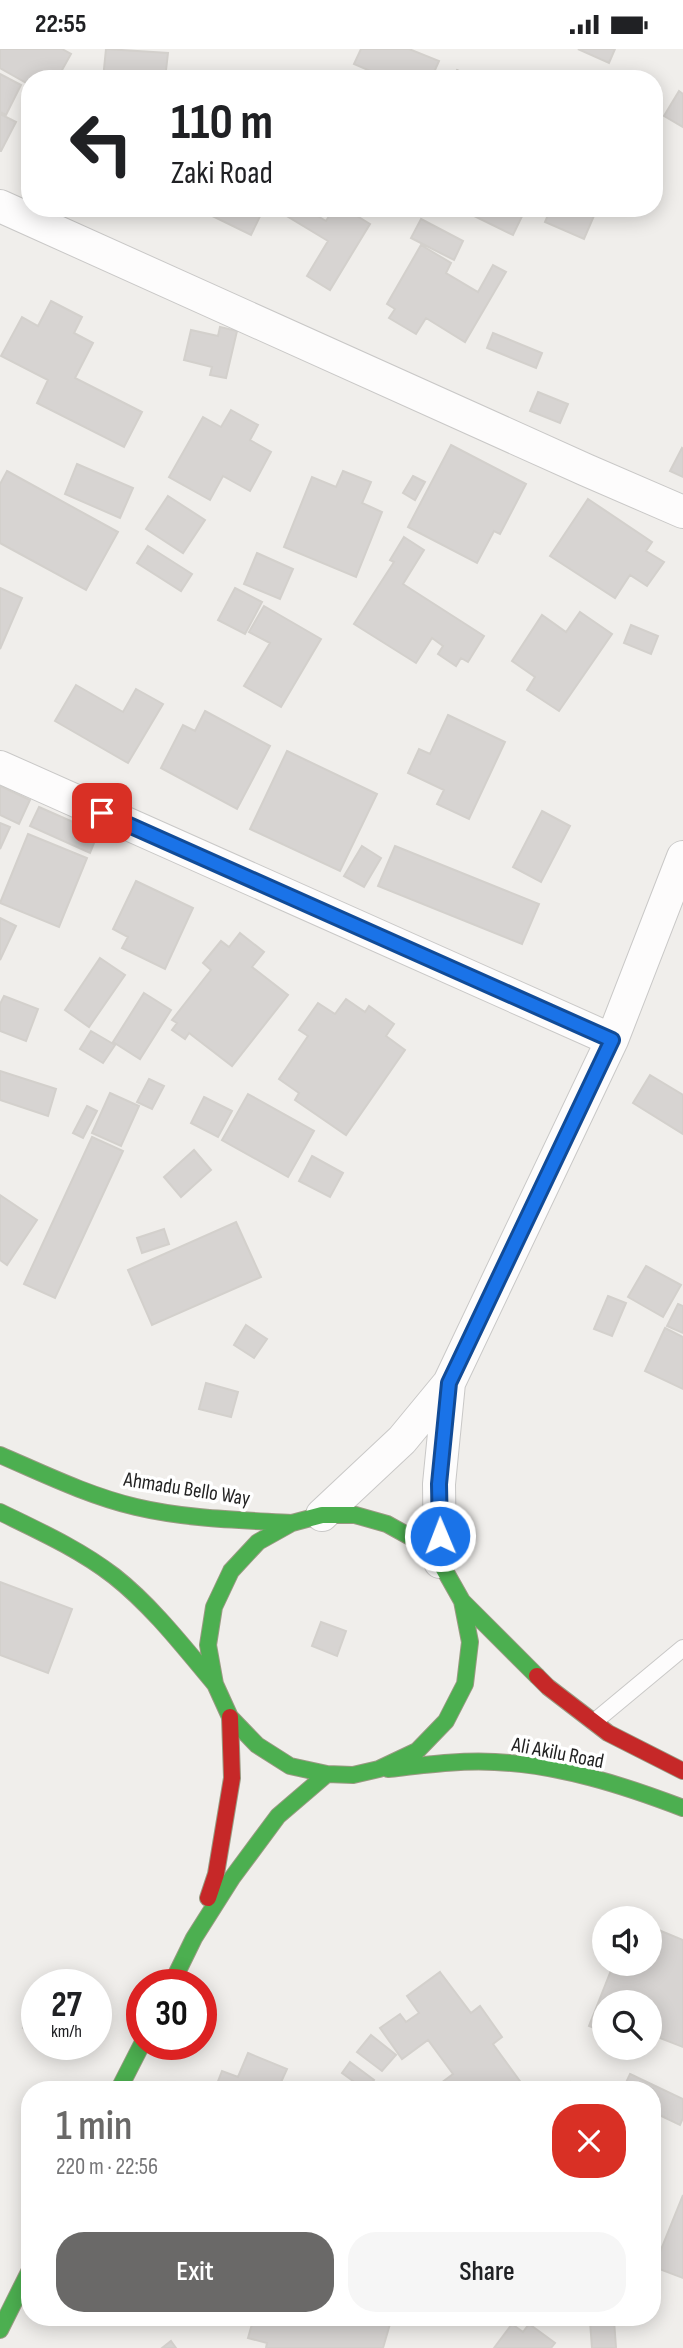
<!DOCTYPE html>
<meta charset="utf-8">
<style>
:root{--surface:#fff;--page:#f6f6f6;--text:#202124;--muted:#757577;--accent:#6a6968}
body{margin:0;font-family:"Sofia Sans Condensed",sans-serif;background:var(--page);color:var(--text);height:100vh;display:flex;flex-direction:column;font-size:26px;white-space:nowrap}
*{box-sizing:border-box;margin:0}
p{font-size:23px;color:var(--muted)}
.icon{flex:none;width:38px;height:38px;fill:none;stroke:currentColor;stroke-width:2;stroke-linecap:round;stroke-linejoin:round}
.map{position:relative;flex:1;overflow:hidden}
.side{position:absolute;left:21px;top:2032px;width:640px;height:245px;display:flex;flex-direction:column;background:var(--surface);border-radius:28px;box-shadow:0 4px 18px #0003}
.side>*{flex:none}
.hud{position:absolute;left:21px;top:21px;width:642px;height:147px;border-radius:28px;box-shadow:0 4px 18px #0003;background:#fff;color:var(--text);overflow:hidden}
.controls{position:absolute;left:592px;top:1857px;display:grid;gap:14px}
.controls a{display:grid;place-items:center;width:70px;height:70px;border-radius:50%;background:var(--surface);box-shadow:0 4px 18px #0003;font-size:35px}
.speed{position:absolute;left:21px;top:1920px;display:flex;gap:14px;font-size:35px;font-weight:700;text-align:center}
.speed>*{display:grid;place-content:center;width:91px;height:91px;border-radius:50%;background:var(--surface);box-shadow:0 4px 18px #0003;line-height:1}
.speed small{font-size:18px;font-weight:400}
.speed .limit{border:10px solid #d22;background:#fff;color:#111}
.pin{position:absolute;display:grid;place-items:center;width:60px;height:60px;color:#fff;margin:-30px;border-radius:14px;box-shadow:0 4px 10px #0006}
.me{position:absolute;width:77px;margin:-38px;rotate:359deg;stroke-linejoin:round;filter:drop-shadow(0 0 5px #0008)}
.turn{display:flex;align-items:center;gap:24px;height:147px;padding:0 35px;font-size:32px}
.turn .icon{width:91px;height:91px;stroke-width:2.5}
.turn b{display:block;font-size:49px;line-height:60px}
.round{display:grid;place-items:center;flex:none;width:74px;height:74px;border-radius:28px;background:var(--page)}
.overview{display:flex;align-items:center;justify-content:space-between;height:119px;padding:0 35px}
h1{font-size:42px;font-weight:600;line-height:52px;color:var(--accent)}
.button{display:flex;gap:14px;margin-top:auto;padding:14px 35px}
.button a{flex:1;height:80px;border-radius:28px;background:var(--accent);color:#fff;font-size:28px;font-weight:600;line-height:80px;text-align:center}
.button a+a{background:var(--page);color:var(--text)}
.status{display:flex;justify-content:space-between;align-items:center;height:49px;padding:0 35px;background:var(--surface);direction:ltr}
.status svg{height:19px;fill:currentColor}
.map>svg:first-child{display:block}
.building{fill:#d7d4d2;stroke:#d3d0cc;stroke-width:2}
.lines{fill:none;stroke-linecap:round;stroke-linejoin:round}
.lane-casing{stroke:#c9c8c7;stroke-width:18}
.street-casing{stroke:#c9c8c7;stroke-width:34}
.fast-casing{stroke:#999a82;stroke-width:18}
.jam-casing{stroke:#999a82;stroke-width:18}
.lane{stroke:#fdfcfc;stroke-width:16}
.street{stroke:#fdfcfc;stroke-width:32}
.fast{stroke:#4caf50;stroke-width:16}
.jam{stroke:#c62828;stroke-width:16}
.route-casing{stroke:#114b97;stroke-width:18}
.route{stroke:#1a73e8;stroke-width:12}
.labels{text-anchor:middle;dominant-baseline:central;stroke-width:7;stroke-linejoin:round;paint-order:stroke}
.street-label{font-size:21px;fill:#222;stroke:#fff}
</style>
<div class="status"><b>22:55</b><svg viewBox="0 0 49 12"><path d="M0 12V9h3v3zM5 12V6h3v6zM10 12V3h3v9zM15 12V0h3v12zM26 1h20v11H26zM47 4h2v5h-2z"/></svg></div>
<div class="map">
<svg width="683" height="2299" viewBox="0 0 683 2299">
<rect width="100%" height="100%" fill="#f0eeeb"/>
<path class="building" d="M 0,0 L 62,0 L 71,5 L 57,30 L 30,30 L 30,36 L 0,19 Z
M 106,0 L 168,4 L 165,30 L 103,30 Z
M 361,0 L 409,0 L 439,12 L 431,30 L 389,30 L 354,15 Z
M 578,0 L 615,0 L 609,14 Z
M 457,21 L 475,30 L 453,30 Z
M 0,25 L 21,36 L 6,66 L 0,63 Z
M 679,42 L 683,45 L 683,78 L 664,67 Z
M 0,65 L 16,73 L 1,102 L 0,102 Z
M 196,159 L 264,159 L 251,186 Z
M 278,159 L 304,159 L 326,172 L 334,159 L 344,159 L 370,175 L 330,241 L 307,227 L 328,192 L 277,161 Z
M 458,159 L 526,159 L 513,186 Z
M 551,159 L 609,159 L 606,166 L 596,162 L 584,190 L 545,173 Z
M 421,170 L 463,192 L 454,211 L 411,189 Z
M 421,196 L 451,214 L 446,224 L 478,243 L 493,216 L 506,223 L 465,293 L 426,269 L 416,285 L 389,269 L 395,260 L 387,255 Z
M 51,252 L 82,268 L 74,284 L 93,294 L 75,329 L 142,363 L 124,398 L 37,354 L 48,331 L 1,307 L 22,268 L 38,277 Z
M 220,278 L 237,282 L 226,329 L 210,326 L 212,318 L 184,311 L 191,281 L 218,287 Z
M 493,284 L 542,304 L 536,319 L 487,299 Z
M 538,343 L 568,355 L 560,374 L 530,362 Z
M 231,361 L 258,376 L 250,391 L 271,403 L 250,442 L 223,427 L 210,451 L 169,428 L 203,368 L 221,378 Z
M 451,396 L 526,435 L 500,485 L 494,482 L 477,514 L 408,478 Z
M 682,399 L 683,400 L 683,428 L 670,422 Z
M 77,415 L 133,439 L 120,469 L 65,445 Z
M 7,422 L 118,483 L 86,541 L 0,494 L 0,435 Z
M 343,422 L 371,433 L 362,454 L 382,463 L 356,528 L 284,498 L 312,428 L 336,438 Z
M 413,427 L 425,433 L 415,451 L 403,444 Z
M 168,447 L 205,471 L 183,504 L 146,480 Z
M 588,450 L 652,493 L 646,502 L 664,513 L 647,537 L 630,526 L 615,549 L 550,507 Z
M 404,488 L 424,501 L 403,535 L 484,587 L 468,613 L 461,609 L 456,617 L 438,605 L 443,597 L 432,589 L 416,614 L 354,575 L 394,513 L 390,511 Z
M 148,497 L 192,525 L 181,542 L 137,514 Z
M 257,504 L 293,520 L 280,550 L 244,535 Z
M 0,539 L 22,549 L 0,600 Z
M 235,539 L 262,553 L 245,585 L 218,571 Z
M 264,557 L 321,590 L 281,658 L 244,637 L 270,594 L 249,583 Z
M 580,563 L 612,585 L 559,662 L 527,641 L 535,628 L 512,612 L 542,566 L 566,583 Z
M 631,576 L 658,587 L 651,605 L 624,594 Z
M 76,636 L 123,663 L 136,640 L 163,655 L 128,714 L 55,672 Z
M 205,662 L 270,697 L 237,760 L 161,719 L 183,676 L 195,682 Z
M 448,666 L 505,693 L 469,770 L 437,755 L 444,741 L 408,724 L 419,700 L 430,705 Z
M 287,702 L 377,745 L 340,822 L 250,780 Z
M 0,737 L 30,751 L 19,775 L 0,766 Z
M 39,758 L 98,784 L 90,804 L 30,777 Z
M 542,762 L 570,777 L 541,833 L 513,818 Z
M 0,774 L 10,778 L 0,800 Z
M 28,785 L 87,809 L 59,878 L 0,854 Z
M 362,797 L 381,809 L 364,838 L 344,827 Z
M 395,797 L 539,855 L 522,895 L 378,837 Z
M 136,832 L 193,859 L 165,920 L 122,899 L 128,888 L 113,880 Z
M 0,869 L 16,877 L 0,911 Z
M 240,884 L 264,903 L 252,918 L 288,946 L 232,1017 L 189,984 L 185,990 L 172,981 L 177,974 L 172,971 L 211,921 L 203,914 L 221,892 L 229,898 Z
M 100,909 L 125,926 L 89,978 L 65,961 Z
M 144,944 L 171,961 L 140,1010 L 113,993 Z
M 4,947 L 38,960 L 26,992 L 0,982 L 0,955 Z
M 346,950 L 365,963 L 369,957 L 394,975 L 386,987 L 405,1001 L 346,1086 L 295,1051 L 299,1044 L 279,1030 L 308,987 L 299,981 L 318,954 L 335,965 Z
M 91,982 L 115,996 L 103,1014 L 80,1000 Z
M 0,1022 L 56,1040 L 48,1067 L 0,1051 Z
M 650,1026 L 683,1046 L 683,1085 L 633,1054 Z
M 149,1030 L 164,1037 L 152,1060 L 137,1053 Z
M 110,1044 L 139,1057 L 121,1097 L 92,1084 Z
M 248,1045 L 314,1082 L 288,1128 L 222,1091 Z
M 204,1048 L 232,1062 L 218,1088 L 191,1074 Z
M 87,1057 L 97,1062 L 83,1089 L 73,1084 Z
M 92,1088 L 123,1102 L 55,1249 L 24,1235 Z
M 194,1101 L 211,1121 L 181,1148 L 164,1128 Z
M 312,1107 L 343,1124 L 330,1148 L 299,1132 Z
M 0,1146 L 37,1171 L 7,1216 L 0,1211 Z
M 236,1173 L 261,1228 L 152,1276 L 128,1221 Z
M 164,1180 L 169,1195 L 142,1204 L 137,1189 Z
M 646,1217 L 681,1236 L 663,1268 L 628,1248 Z
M 608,1247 L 626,1254 L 612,1287 L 594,1280 Z
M 678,1255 L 683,1257 L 683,1284 L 667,1277 Z
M 246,1276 L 267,1290 L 254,1309 L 234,1296 Z
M 665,1279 L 683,1288 L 683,1340 L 645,1322 Z
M 206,1334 L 238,1343 L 231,1368 L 199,1360 Z
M 0,1533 L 72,1560 L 48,1624 L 0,1606 Z
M 321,1573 L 346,1582 L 337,1607 L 312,1597 Z
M 649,1877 L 683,1891 L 683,1998 L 652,1986 L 653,1983 L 649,1981 L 649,1953 L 604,1953 L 604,1983 L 589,1977 L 614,1914 L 649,1914 Z
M 440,1923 L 471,1964 L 480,1957 L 502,1988 L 493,1995 L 522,2035 L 514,2040 L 433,2040 L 453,2025 L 428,1991 L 402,2010 L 380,1979 L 400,1965 L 406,1973 L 419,1964 L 407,1947 Z
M 37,1956 L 37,1988 L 23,1979 Z
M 371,1986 L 396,2006 L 382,2022 L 357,2003 Z
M 248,2004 L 287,2020 L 278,2040 L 215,2040 L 222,2022 L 238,2028 Z
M 350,2013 L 374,2031 L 367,2040 L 364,2040 L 342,2024 Z
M 630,2025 L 683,2050 L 683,2069 L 680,2076 L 653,2063 L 653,2040 L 623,2040 Z
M 571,2033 L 590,2040 L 568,2040 Z
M 683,2146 L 683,2229 L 654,2218 Z
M 254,2268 L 392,2268 L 383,2299 L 266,2299 L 267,2294 L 248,2289 Z
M 614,2271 L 616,2299 L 592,2299 L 590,2272 Z
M 512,2275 L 523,2283 L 529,2275 L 555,2294 L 551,2299 L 494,2299 Z
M 171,2292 L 176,2299 L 162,2299 Z"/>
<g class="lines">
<defs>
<path id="lane" d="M 594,1673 L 683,1599"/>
<path id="street" d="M 0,157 L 586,421 L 683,463
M 0,718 L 612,991
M 322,1466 L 402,1391 L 449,1334 L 612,991 L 683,808
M 440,1513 L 439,1435 L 449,1334"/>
<path id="fast" d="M 0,1406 C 44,1425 89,1447 136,1458 C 187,1470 240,1471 292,1474
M 0,1463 C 39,1482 79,1500 114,1527 C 152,1557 183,1597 214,1634
M 462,1552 L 470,1593 L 465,1635 L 446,1672 L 417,1702 L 379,1720 L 353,1726 L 327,1725 L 290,1717 L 257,1696 L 230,1668 L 215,1635 L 208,1596 L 214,1558 L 231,1522 L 258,1493 L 292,1474 L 322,1466 L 355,1466 L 387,1475 L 416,1491 L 440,1513 L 462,1552 L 537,1627
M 388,1720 C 424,1716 460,1711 495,1713 C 560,1716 623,1736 683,1759
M 171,1936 L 194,1889 L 232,1829 L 278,1767 L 327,1725
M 119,2040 L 142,1995
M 0,2281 L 30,2221"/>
<path id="jam" d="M 537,1627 L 548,1638 L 608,1684 L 683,1722
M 208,1849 L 216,1825 L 232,1729 L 230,1668"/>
</defs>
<use href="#lane" class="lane-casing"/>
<use href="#street" class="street-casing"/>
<use href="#fast" class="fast-casing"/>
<use href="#jam" class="jam-casing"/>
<use href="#lane" class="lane"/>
<use href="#street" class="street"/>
<use href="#fast" class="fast"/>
<use href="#jam" class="jam"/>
</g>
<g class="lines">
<defs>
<path id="route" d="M 102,764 L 612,991 L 449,1334 L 439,1435 L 440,1487"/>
</defs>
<use href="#route" class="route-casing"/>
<use href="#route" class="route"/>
</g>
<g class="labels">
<g class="street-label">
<text transform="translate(187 1440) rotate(9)">Ahmadu Bello Way</text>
<text transform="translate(558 1704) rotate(11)">Ali Akilu Road</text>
</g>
</g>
</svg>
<div class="controls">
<a><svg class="icon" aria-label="sound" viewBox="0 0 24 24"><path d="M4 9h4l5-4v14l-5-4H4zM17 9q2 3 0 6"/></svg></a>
<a><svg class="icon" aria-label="search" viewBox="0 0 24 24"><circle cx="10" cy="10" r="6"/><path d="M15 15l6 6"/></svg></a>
</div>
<div class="speed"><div>27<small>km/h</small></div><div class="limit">30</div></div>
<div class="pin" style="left:102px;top:764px;background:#d93025"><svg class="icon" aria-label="arrive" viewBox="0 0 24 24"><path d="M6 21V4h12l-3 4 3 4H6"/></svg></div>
<svg class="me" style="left:440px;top:1487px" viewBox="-20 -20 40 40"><circle r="17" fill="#1a73e8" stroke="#fff" stroke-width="3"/><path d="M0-11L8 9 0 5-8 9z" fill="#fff"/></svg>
<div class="hud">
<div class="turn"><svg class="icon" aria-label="left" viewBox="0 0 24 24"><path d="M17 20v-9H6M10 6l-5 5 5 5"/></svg><div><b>110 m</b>Zaki Road</div></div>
</div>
<section class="side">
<div class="overview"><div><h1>1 min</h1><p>220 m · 22:56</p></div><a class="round" style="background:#d93025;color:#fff"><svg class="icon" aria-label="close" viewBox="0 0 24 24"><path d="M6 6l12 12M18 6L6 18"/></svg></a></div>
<div class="button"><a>Exit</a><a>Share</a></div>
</section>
</div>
